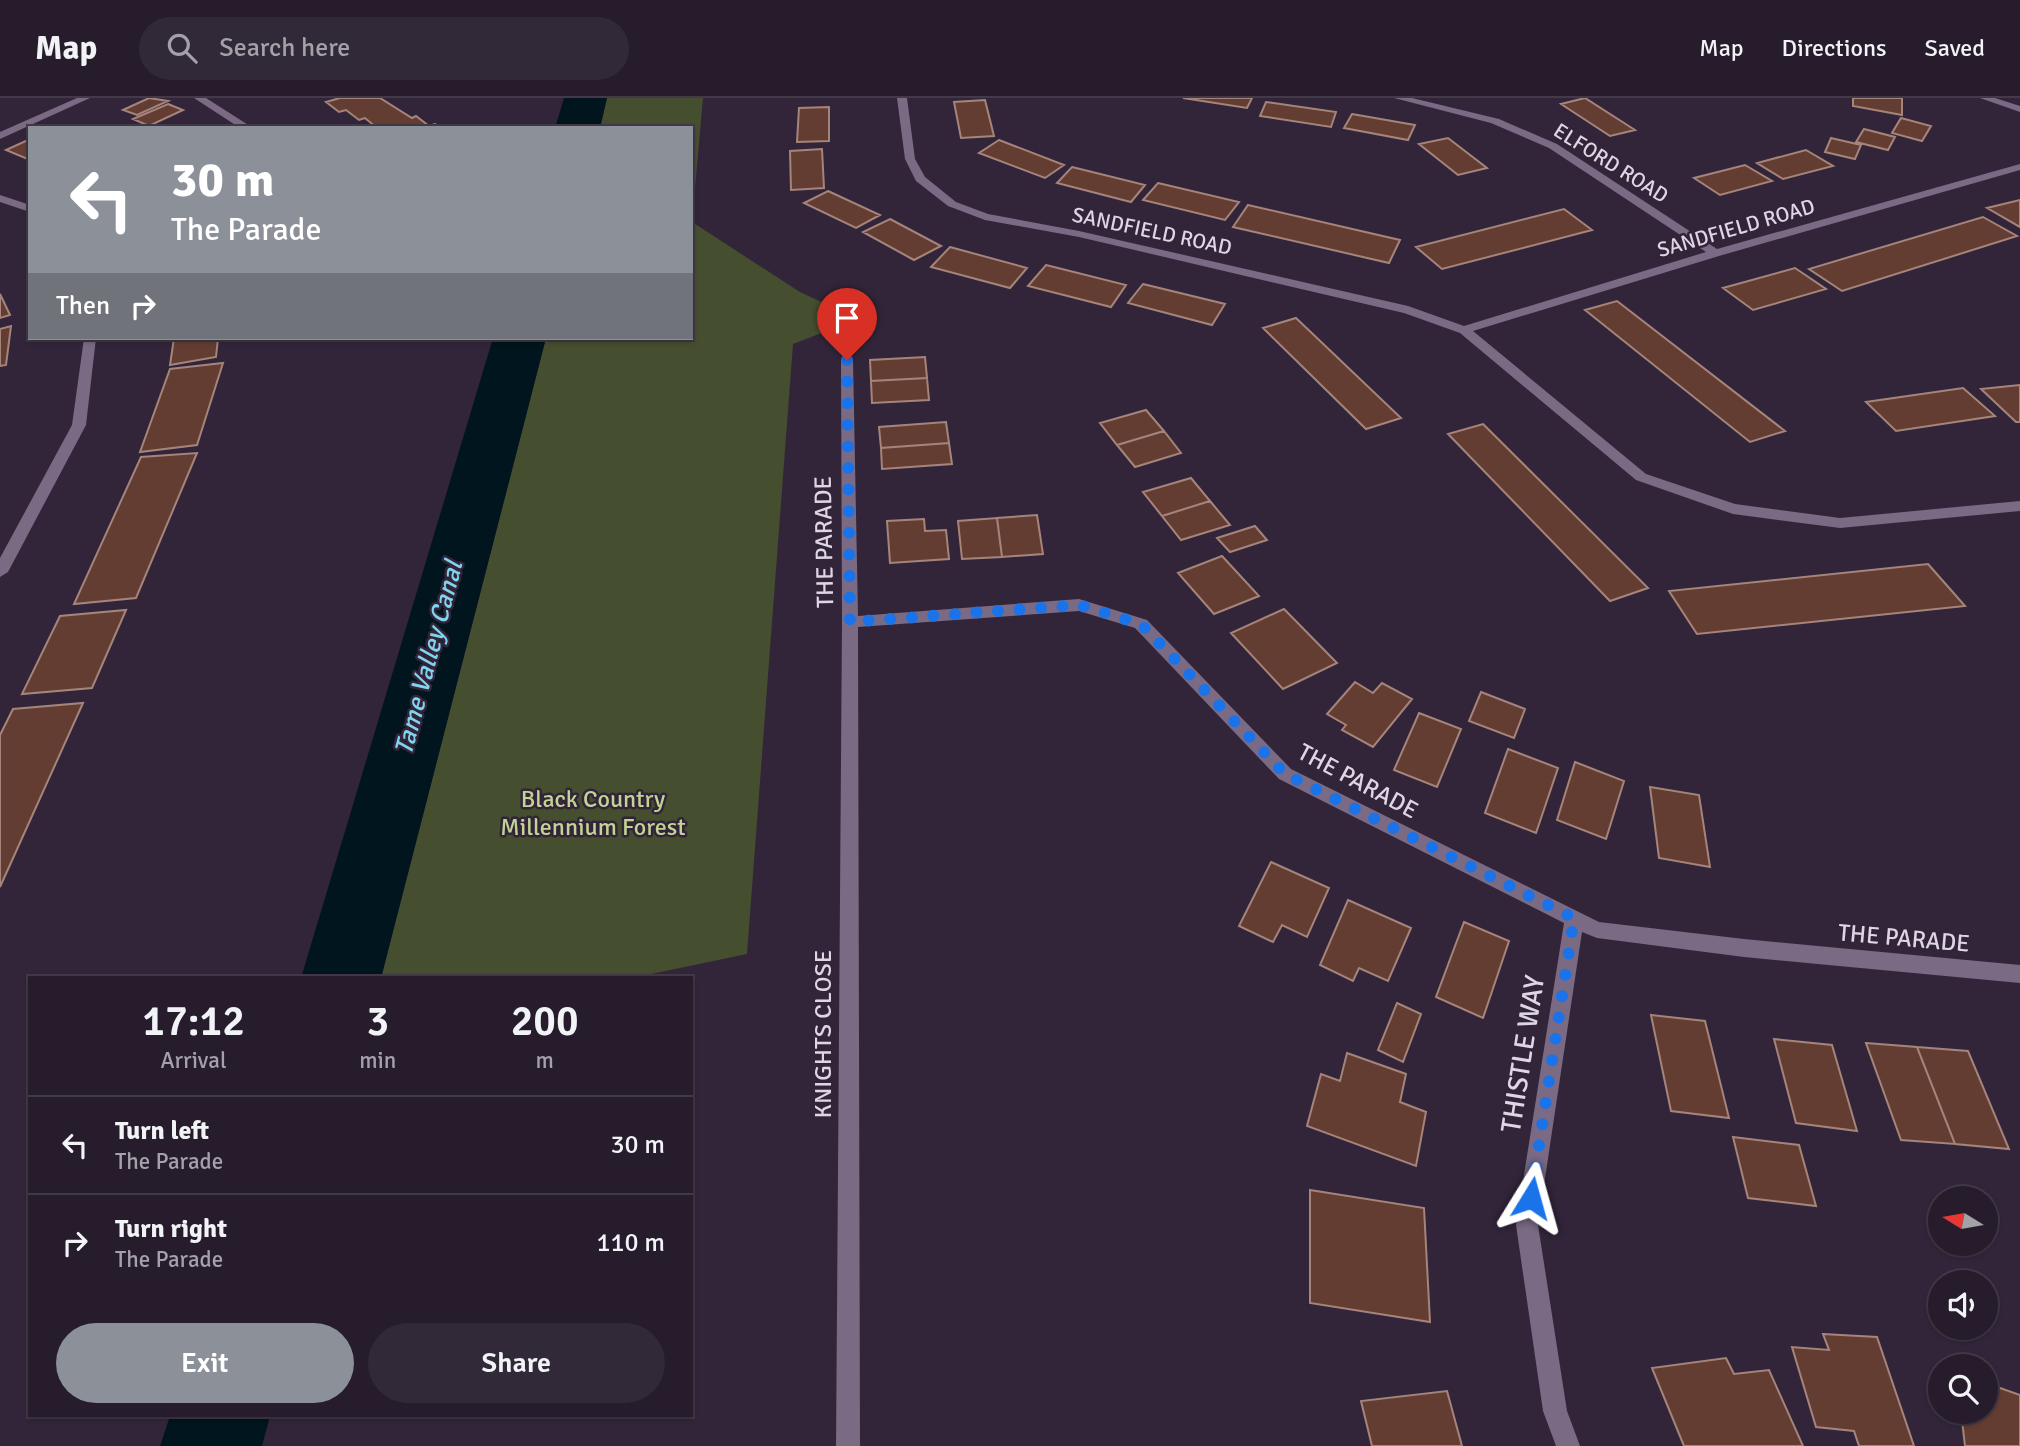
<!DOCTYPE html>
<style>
:root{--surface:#261c2c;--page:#322938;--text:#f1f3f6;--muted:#a4a1a9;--line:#423a48;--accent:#8c9099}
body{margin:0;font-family:Signika,sans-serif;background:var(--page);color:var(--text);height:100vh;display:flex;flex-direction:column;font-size:26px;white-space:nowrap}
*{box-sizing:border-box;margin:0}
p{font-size:23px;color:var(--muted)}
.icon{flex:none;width:38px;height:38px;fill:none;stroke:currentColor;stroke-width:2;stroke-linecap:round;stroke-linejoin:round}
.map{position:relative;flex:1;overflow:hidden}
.side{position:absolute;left:28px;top:878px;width:665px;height:441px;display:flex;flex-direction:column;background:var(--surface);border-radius:0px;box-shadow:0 2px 5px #0004,0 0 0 2px var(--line)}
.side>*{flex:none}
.hud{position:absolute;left:28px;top:28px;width:665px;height:214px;border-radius:0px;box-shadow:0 2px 5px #0004,0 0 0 2px var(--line);background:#8c9099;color:#fff;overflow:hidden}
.needle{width:46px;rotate:281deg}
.buttons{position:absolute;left:1928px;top:1088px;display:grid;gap:14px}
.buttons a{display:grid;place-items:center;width:70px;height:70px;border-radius:50%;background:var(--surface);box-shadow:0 2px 5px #0004,0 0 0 2px var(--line);font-size:35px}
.pin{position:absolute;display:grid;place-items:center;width:60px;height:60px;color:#fff;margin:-72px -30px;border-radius:50% 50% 50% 0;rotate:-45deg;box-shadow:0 0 7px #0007}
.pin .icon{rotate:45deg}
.me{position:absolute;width:77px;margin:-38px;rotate:8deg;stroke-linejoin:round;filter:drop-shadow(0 0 5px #0008)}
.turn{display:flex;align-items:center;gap:24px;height:147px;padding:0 28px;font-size:32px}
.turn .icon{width:91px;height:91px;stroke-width:2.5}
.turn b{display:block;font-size:49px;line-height:60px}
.then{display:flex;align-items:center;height:66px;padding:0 28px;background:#0003;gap:14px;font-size:26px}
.eta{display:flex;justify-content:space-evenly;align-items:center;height:119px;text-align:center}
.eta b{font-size:42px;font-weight:600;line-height:49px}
.button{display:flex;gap:14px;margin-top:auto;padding:14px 28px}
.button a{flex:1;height:80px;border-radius:42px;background:var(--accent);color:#fff;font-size:28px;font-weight:600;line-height:80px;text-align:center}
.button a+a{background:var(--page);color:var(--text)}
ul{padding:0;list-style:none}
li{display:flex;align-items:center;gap:21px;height:98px;padding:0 28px;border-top:2px solid var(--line)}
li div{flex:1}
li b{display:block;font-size:26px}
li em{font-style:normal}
header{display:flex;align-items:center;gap:42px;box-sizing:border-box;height:98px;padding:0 35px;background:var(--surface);border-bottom:2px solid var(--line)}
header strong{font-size:33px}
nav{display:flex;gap:38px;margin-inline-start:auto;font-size:24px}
.search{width:490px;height:63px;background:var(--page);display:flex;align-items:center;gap:18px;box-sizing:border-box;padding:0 24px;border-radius:38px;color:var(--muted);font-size:26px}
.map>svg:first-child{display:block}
.green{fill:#454e2e}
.water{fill:#00151d}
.building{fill:#643d32;stroke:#a5847b;stroke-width:2}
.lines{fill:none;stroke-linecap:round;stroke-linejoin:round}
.minor{fill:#7a6a84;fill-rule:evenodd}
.route{stroke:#1a73e8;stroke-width:12;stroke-dasharray:0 21.6}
.labels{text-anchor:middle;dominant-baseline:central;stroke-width:5;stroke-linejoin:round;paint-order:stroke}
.far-street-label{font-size:21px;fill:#ded6e4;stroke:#32253a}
.street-label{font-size:24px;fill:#ded6e4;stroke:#32253a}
.park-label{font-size:24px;fill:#c2d392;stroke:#32253a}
.water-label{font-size:26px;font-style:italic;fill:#81d4ee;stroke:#32253a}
.near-street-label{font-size:28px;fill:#ded6e4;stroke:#32253a}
</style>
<header>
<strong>Map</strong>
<div class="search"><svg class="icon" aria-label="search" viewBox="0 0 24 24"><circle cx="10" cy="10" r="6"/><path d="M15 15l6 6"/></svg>Search here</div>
<nav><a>Map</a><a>Directions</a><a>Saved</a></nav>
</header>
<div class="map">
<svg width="2020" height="1348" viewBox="0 0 2020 1348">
<rect width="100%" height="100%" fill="#32253a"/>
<path class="green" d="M 607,0 L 703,0 L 692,124 L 800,194 L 858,221 L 793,246 L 747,856 L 632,880 L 381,880 L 546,240 L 691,240 L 691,30 L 600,30 Z"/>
<path class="water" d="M 564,0 L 607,0 L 600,30 L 555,30 Z
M 493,240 L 546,240 L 381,880 L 301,880 Z
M 170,1318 L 270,1318 L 262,1348 L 160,1348 Z"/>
<path class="building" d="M 149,0 L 168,3 L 137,17 L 123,12 Z
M 340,0 L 380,0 L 412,20 L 416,18 L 429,28 L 435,26 L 441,30 L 377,30 L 365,20 L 359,22 L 346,12 L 339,14 L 326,4 Z
M 1183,0 L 1252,0 L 1247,10 Z
M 1585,0 L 1635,32 L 1610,38 L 1561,6 Z
M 1853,0 L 1902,0 L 1902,17 L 1853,8 Z
M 985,2 L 994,38 L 961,40 L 954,4 Z
M 1266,4 L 1336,14 L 1331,29 L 1260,18 Z
M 168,6 L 183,12 L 149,28 L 133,21 Z
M 829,9 L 829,43 L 797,44 L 799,10 Z
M 1352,16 L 1415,27 L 1408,42 L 1344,30 Z
M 1901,20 L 1931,28 L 1922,43 L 1892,35 Z
M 1864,31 L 1895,39 L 1888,52 L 1856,44 Z
M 1448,40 L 1487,70 L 1458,77 L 1419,46 Z
M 1831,40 L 1861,47 L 1855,61 L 1825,54 Z
M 30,41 L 30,62 L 6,52 Z
M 999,42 L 1064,67 L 1045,80 L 979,55 Z
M 822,51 L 824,90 L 791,92 L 790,53 Z
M 1806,52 L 1833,68 L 1783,81 L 1757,65 Z
M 1745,67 L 1772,83 L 1720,97 L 1694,80 Z
M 1072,69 L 1145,87 L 1131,104 L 1057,85 Z
M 1158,85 L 1239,104 L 1225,122 L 1143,102 Z
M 828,93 L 880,117 L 856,130 L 804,105 Z
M 2020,102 L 2020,129 L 1987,110 Z
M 1248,107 L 1400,142 L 1389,165 L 1233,129 Z
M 1564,111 L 1592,132 L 1442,171 L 1416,149 Z
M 1983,119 L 2017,138 L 1842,193 L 1809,171 Z
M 890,121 L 941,148 L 914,162 L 863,134 Z
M 950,149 L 1027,170 L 1010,190 L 931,169 Z
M 1046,167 L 1126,187 L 1111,209 L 1028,188 Z
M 1795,170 L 1826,191 L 1753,212 L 1723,190 Z
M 1143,186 L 1225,206 L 1212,227 L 1128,205 Z
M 0,196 L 10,217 L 0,220 Z
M 1617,203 L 1785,333 L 1750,344 L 1585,212 Z
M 1296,220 L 1401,320 L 1366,331 L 1263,230 Z
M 11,228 L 6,267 L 0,268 L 0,231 Z
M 174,240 L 218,240 L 216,259 L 170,267 Z
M 925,259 L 927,280 L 871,283 L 870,262 Z
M 223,265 L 197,347 L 140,354 L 170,271 Z
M 927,280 L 929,302 L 872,305 L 871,283 Z
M 2020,287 L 2020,324 L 2016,324 L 1981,291 Z
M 1963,290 L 1995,318 L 1896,333 L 1866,304 Z
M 1146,312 L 1164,333 L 1117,347 L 1100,325 Z
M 946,324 L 949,345 L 881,350 L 879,329 Z
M 1483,326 L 1648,490 L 1610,503 L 1448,336 Z
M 1164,333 L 1181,355 L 1135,369 L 1117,347 Z
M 949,345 L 952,366 L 882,371 L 881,350 Z
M 197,355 L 136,500 L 74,506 L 141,359 Z
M 1191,380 L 1210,403 L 1162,418 L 1143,394 Z
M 1210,403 L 1230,427 L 1181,442 L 1162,418 Z
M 1037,417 L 1043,456 L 1002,459 L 997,420 Z
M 997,420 L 1002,459 L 962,461 L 958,423 Z
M 924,421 L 925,433 L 946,432 L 949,461 L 890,465 L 887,423 Z
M 1255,428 L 1267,442 L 1230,454 L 1217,440 Z
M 1222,458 L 1259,498 L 1214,516 L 1178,475 Z
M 1928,466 L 1965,508 L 1697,536 L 1669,493 Z
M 1284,511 L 1337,565 L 1283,591 L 1231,535 Z
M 126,512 L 92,590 L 22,596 L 60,518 Z
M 1355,584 L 1373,595 L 1382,585 L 1412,601 L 1373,649 L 1342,632 L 1346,627 L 1327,616 Z
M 1481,594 L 1525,611 L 1514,640 L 1469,623 Z
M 83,605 L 0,789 L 0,637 L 13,611 Z
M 1419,615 L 1461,631 L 1437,689 L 1394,672 Z
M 1508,651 L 1558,670 L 1536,735 L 1485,715 Z
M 1575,664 L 1624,683 L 1606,741 L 1557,722 Z
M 1650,689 L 1699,697 L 1710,769 L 1659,760 Z
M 1271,764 L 1329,790 L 1307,839 L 1282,827 L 1273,844 L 1239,828 Z
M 1348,802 L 1411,830 L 1388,883 L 1359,870 L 1353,883 L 1320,867 Z
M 1464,824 L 1509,843 L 1483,920 L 1436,899 Z
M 1397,905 L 1421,916 L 1403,964 L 1378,952 Z
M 1651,917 L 1705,923 L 1729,1020 L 1671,1013 Z
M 1774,941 L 1832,947 L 1857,1033 L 1796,1025 Z
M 1866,945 L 1917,949 L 1955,1046 L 1901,1042 Z
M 1917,949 L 1968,953 L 2009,1051 L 1955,1046 Z
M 1347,955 L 1406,976 L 1400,1004 L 1426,1014 L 1416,1068 L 1307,1028 L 1321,976 L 1340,983 Z
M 1733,1039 L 1799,1047 L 1816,1108 L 1748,1100 Z
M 1310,1092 L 1424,1110 L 1430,1224 L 1310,1205 Z
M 1823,1236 L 1877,1239 L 1914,1348 L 1859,1348 L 1854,1333 L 1816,1329 L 1792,1249 L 1829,1252 Z
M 1726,1260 L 1734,1276 L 1769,1272 L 1803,1348 L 1684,1348 L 1652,1270 Z
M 1986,1285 L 2020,1297 L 2020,1348 L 1965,1348 L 1961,1314 L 1986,1314 Z
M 1447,1293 L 1462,1348 L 1372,1348 L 1361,1303 Z"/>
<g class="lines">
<path class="minor" d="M 77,0 L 90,0 L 0,41 L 0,34 Z
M 194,0 L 206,0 L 253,30 L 240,30 Z
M 897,0 L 907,0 L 915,61 L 925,79 L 956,104 L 988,116 L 1079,133 L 1408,208 L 1464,228 L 1706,154 L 1549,50 L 1491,25 L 1394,0 L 1412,0 L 1499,21 L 1557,46 L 1717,151 L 2020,66 L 2020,72 L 1719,158 L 1473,233 L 1646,376 L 1735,406 L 1840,420 L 2020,403 L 2020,413 L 1840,430 L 1733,416 L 1636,382 L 1460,235 L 1404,215 L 1079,139 L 985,122 L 948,108 L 916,83 L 905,61 Z
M 1980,0 L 1995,0 L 2020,8 L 2020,14 Z
M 0,97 L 30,107 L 30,114 L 0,104 Z
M 84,240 L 96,240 L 86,327 L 8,474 L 0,479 L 0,460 L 72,327 Z
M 847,258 L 853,262 L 858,518 L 1079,501 L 1147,522 L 1291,671 L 1599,824 L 1744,841 L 2020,867 L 2020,885 L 1744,859 L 1597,840 L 1582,834 L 1538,1127 L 1567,1313 L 1580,1348 L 1556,1348 L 1543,1313 L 1516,1127 L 1564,825 L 1279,681 L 1135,530 L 1079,513 L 858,529 L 860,1348 L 836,1348 L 842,524 L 841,262 Z"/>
</g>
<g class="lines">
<path class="route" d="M 847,262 L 850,524 L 1079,507 L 1141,526 L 1285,676 L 1574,820 L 1531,1100"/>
</g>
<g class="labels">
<g class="far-street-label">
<text transform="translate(1611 65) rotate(32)">ELFORD ROAD</text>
<text transform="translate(1736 130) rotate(-16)">SANDFIELD ROAD</text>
<text transform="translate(1152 133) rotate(12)">SANDFIELD ROAD</text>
</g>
<g class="street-label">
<text transform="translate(824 444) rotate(-91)">THE PARADE</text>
<text transform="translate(1358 683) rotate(28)">THE PARADE</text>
<text transform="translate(1904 840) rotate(5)">THE PARADE</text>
<text transform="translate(823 936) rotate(-90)">KNIGHTS CLOSE</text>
</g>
<g class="park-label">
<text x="593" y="701">Black Country<tspan x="593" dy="28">Millennium Forest</tspan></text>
</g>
<g class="water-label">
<text transform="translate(429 560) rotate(-75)">Tame Valley Canal</text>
</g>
<g class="near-street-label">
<text transform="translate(1523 956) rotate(-81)">THISTLE WAY</text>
</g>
</g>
</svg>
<div class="buttons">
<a><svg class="needle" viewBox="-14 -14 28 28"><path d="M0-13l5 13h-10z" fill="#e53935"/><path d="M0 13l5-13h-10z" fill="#a4a1a9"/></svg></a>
<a><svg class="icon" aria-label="sound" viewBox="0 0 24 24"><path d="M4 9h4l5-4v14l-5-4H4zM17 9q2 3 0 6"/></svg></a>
<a><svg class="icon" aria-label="search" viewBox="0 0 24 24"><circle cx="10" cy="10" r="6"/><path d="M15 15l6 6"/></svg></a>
</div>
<div class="pin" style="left:847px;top:262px;background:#d93025"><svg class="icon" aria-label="arrive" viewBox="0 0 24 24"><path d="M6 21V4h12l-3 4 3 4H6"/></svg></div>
<svg class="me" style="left:1531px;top:1100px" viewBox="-20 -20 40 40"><path d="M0-17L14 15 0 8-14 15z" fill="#1a73e8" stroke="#fff" stroke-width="4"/></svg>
<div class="hud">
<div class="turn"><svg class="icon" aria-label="left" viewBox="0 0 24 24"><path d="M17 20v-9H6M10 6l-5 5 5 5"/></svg><div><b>30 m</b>The Parade</div></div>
<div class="then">Then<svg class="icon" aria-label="right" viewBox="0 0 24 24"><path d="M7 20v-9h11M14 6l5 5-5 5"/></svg></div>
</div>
<section class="side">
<div class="eta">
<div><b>17:12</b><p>Arrival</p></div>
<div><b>3</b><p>min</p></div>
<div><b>200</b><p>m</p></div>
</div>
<ul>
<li><svg class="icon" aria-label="left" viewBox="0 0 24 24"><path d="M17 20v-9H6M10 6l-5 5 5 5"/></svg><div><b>Turn left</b><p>The Parade</p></div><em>30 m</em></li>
<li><svg class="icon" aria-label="right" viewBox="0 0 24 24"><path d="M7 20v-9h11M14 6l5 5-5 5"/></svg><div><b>Turn right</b><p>The Parade</p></div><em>110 m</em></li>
</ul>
<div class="button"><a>Exit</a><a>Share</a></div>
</section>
</div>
